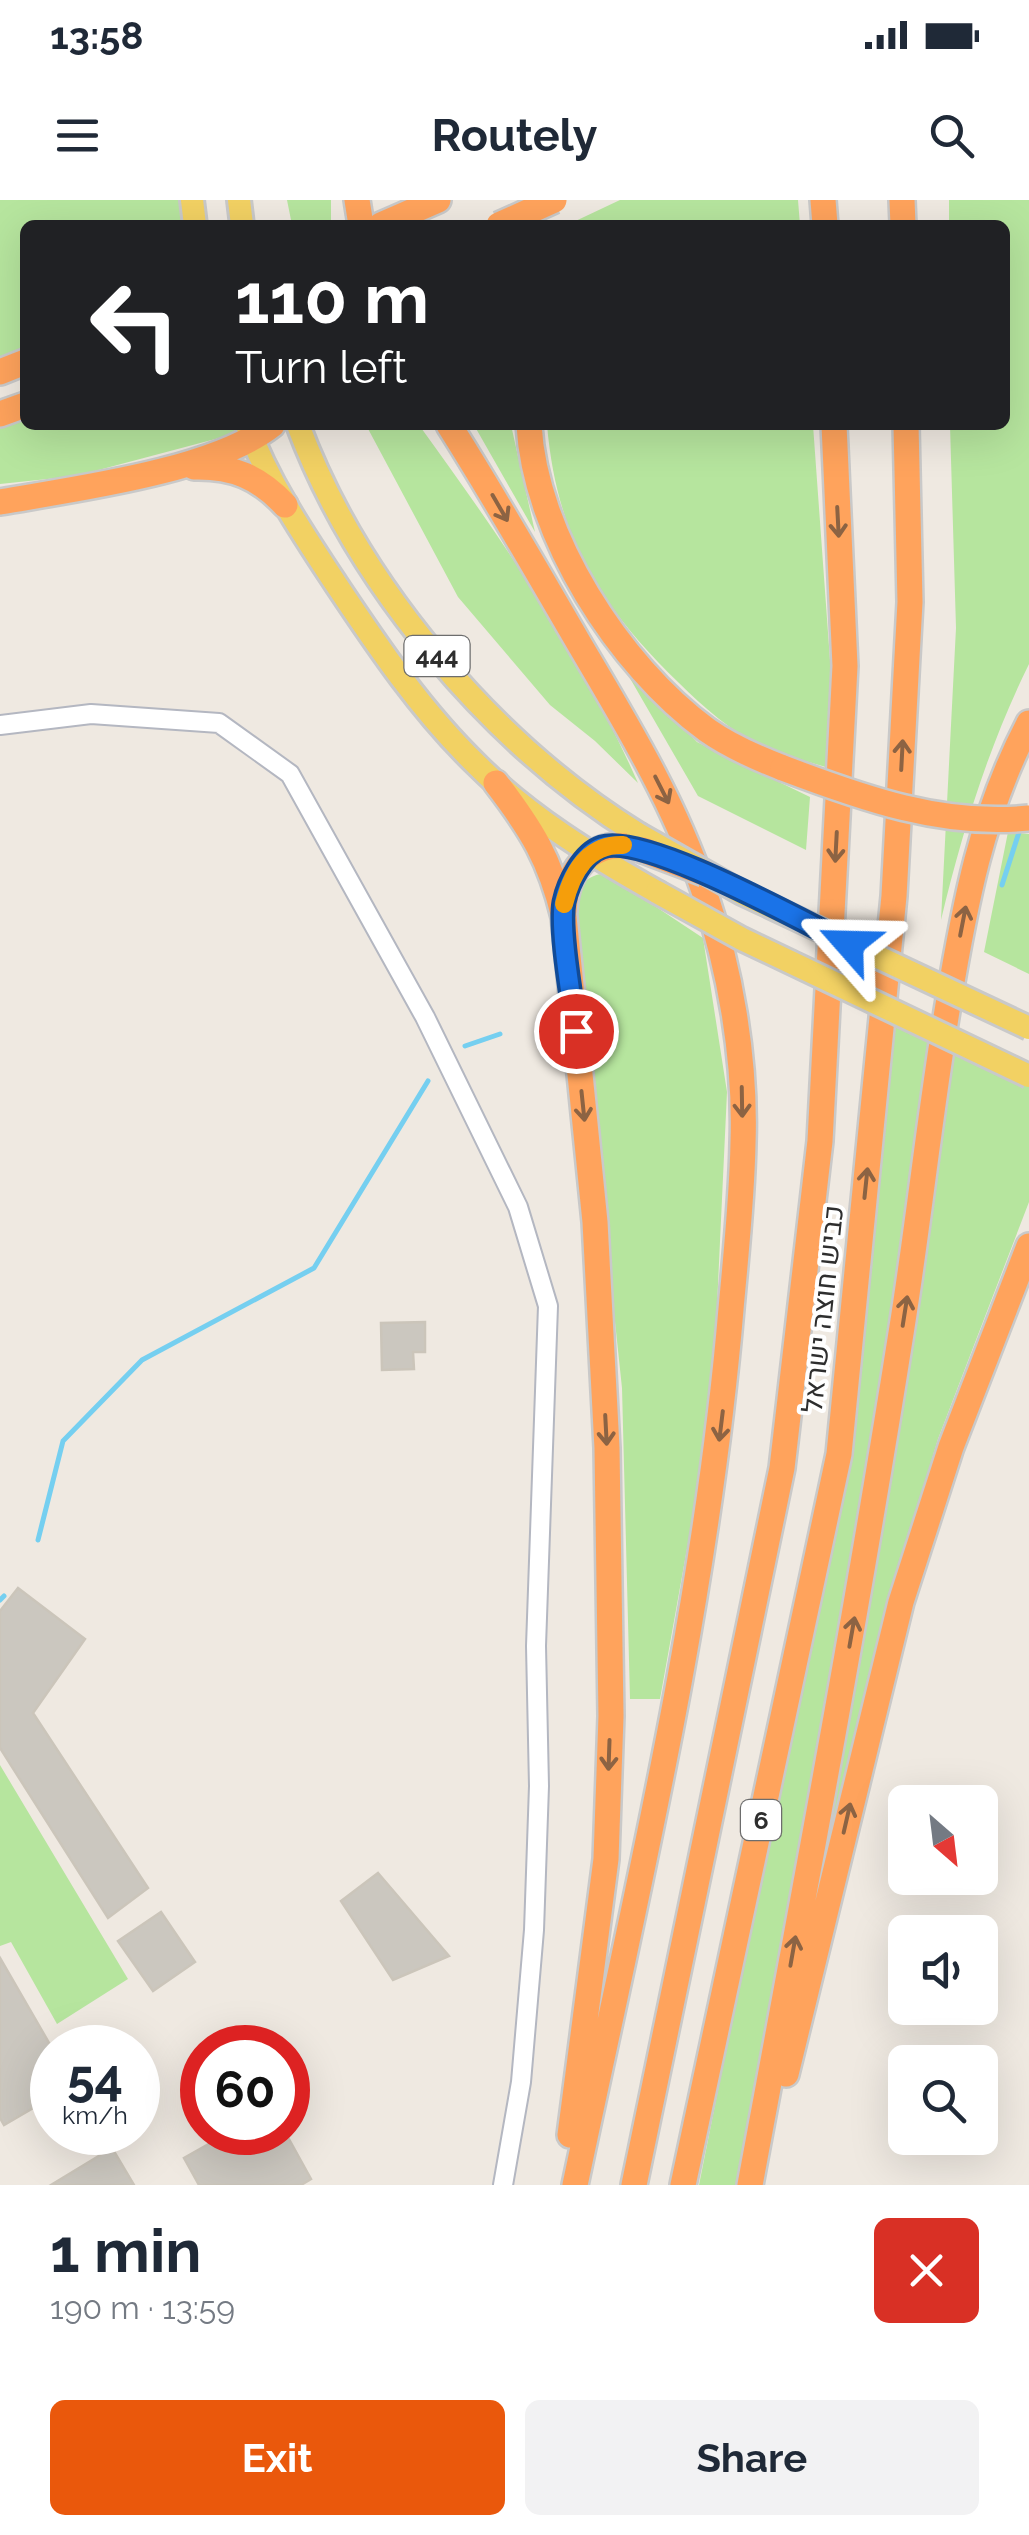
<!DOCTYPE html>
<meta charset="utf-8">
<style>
:root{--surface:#fff;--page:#f2f2f3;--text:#1f2937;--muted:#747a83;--accent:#ea580c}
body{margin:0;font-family:Raleway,Heebo,sans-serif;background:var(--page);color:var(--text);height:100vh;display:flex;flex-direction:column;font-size:38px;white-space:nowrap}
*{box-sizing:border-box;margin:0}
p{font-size:32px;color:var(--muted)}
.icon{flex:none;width:55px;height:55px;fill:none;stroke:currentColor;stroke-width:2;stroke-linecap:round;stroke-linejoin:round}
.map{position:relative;height:1985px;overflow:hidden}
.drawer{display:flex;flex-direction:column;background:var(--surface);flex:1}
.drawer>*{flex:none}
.hud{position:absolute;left:20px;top:20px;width:990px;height:210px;border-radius:15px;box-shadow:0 10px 40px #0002;background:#202124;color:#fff;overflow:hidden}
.needle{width:65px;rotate:152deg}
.buttons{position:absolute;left:888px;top:1585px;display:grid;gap:20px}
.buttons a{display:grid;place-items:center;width:110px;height:110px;border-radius:15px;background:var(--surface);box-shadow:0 10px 40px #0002;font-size:50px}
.speed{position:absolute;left:30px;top:1825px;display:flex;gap:20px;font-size:50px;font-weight:700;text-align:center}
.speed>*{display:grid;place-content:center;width:130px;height:130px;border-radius:50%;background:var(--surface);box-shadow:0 10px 40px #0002;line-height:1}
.speed small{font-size:25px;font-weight:400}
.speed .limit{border:15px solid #d22;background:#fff;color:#111}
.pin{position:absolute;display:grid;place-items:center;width:85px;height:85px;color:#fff;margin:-42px;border:5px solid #fff;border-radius:50%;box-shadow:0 2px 10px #0007}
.me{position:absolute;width:110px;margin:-55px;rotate:295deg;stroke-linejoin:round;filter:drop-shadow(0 0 8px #0008)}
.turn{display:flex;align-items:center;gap:35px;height:210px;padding:0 50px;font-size:45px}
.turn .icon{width:130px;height:130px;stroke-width:2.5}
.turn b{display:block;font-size:70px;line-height:85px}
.round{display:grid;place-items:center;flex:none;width:105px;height:105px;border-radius:15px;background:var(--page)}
.headline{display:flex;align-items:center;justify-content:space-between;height:170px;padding:0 50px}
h1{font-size:60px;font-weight:700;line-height:75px}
.action{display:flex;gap:20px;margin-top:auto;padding:20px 50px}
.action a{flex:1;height:115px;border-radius:15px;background:var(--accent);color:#fff;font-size:40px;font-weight:700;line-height:115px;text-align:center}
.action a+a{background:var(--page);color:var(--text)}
.status{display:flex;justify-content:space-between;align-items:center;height:70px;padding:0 50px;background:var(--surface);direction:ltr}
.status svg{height:28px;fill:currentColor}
header{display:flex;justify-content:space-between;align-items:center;height:130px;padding:0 50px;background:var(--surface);font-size:45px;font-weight:700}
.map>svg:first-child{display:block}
.green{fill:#b6e59e}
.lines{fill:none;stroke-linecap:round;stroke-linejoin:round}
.stream{stroke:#75cff0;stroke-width:5}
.building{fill:#cbc7bf;stroke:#cbc5ba;stroke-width:2.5}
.minor-casing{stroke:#b4b7c1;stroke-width:22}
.major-casing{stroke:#c9c9c9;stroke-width:28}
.highway-casing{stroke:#c9c9c9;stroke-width:30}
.minor{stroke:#fff;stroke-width:18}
.major{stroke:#f2d163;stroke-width:22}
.highway{stroke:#ffa35c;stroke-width:25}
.major-bridge-casing{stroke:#c9c9c9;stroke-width:28;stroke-linecap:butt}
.highway-bridge-casing{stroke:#c9c9c9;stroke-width:30;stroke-linecap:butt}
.major-bridge{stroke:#f2d163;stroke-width:22}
.highway-bridge{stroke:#ffa35c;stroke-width:25}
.oneway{stroke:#8c6343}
.route-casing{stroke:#114b97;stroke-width:25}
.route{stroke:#1a73e8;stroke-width:18}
.slow{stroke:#f59e0b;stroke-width:18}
.labels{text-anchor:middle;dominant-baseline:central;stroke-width:8;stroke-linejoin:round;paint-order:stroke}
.shield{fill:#fff;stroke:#6d6d6d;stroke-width:2.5}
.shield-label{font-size:25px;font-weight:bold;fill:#2e2e2e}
.street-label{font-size:28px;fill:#2e2e2e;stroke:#fff}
</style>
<div class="status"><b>13:58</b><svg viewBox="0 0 49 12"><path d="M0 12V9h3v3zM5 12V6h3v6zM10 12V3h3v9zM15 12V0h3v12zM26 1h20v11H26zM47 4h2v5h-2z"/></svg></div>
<header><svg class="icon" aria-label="menu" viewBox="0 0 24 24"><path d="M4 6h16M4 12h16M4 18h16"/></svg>Routely<svg class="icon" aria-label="search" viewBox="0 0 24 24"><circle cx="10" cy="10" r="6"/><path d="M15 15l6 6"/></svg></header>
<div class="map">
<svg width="1029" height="1985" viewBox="0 0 1029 1985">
<rect width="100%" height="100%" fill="#efe9e1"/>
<path class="green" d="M 0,0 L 182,0 L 182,25 L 25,25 L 25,150 L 0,160 Z
M 287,0 L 331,0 L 331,25 L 292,25 Z
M 620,0 L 798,0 L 800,25 L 567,25 Z
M 949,0 L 1029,0 L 1029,464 C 989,545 962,632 941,720 L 956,428 L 950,225 L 1005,225 L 1005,25 L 949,25 Z
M 25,216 L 25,225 L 234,225 L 238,233 L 76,276 L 0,284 L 0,224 Z
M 366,225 L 419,225 C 502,339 581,454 638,583 L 595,541 L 550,505 L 458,397 Z
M 474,225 L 511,225 L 535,332 Z
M 547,225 L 813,225 L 831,474 L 829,568 C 807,561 784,556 763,547 C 732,532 703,507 679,483 C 599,405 557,338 547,225 Z
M 620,461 L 697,542 L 810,597 L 806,650 L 698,596 Z
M 1008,632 L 1029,634 L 1029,774 L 984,752 Z
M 605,673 L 703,738 L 727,892 L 716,1127 L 704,1254 L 660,1499 L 630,1499 L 622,1188 L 572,715 C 578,692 579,677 605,673 Z
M 894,821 L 1029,885 L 1029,1002 L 938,1239 L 886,1411 L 745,1985 L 699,1985 L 777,1595 Z
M 0,1565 L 128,1779 L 57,1824 L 11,1742 L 0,1746 Z"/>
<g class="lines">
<path class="stream" d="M 1002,685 L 1021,626
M 465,846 L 500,834
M 38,1340 L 63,1241 L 142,1160 L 314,1068 L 428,881
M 0,1400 L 4,1396"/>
</g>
<path class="building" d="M 425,1122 L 425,1152 L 413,1152 L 414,1169 L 382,1170 L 381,1123 Z
M 18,1388 L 85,1439 L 33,1513 L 148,1688 L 108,1718 L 0,1548 L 0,1411 Z
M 378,1673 L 449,1756 L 393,1780 L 341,1701 Z
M 161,1712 L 195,1762 L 153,1791 L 118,1741 Z
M 0,1758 L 52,1848 L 52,1897 L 4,1925 L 0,1918 Z
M 230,1932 L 285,1932 L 311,1979 L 301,1985 L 199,1985 L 184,1958 Z
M 112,1948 L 134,1985 L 51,1985 Z"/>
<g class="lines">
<defs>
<path id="minor" d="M 0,525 L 91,514 L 219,523 L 290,574 L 425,817 L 518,1007 L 548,1106 L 536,1446 L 539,1586 L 534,1730 L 521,1882 L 503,1985"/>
<path id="major" d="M 192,0 L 195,25
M 239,0 L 242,25
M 247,225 C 268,282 303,334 336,384 C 378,447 422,512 477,565 C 529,617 593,656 657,692
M 298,225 C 358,386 493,544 638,634"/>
<path id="highway" d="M 357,0 L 361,25
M 823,0 L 825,25
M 902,0 L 903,25
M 381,25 L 438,0
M 0,172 L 25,162
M 0,214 L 25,205
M 449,225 C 494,296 535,368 577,440 C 624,520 673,599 703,688 C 730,768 746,859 743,943 C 742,998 736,1054 731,1109 C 706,1405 636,1695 575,1985
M 529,225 C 535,335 619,466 707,530 C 731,547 757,558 783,568
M 194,267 C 233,266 259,277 285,305
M 0,302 C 74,289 214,271 272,225
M 496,583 C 532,630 550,659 564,717 L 595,1022 L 607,1248 L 611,1516 L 606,1659 L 570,1935
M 564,711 C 566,665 598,634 643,650
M 786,1874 L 901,1402 L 951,1247 L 1029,1046
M 634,1985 L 782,1268 L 820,941 L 845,466 L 834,225
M 683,1985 L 839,1254 L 894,696 L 910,402 L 906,225
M 750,1985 C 803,1699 857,1414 902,1127 C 919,1020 930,912 948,805 C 965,703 981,615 1029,523"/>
</defs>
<use href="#minor" class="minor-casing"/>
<use href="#major" class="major-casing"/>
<use href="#highway" class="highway-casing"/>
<use href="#minor" class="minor"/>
<use href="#major" class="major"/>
<use href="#highway" class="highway"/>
<defs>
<path id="major-bridge" d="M 638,634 L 742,693 L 1029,828
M 657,692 L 742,739 L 1029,876"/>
<path id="highway-bridge" d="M 499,25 L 554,0
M 783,568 C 862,598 943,627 1029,618
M 643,650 L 704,673"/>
</defs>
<use href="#major-bridge" class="major-bridge-casing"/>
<use href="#highway-bridge" class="highway-bridge-casing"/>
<use href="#major-bridge" class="major-bridge"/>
<use href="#highway-bridge" class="highway-bridge"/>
</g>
<defs><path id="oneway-shaft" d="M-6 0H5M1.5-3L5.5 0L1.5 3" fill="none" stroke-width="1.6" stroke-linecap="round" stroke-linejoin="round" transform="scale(2.5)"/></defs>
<g class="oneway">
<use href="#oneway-shaft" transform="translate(500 308) rotate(60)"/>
<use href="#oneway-shaft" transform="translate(838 322) rotate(87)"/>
<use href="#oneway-shaft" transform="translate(902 555) rotate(-87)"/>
<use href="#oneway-shaft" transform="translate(662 590) rotate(63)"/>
<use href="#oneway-shaft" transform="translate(836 647) rotate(93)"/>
<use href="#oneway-shaft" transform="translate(963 721) rotate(-79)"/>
<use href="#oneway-shaft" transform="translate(742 902) rotate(89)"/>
<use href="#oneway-shaft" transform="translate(583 906) rotate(84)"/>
<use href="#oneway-shaft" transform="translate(866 983) rotate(-84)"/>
<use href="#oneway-shaft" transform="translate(905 1111) rotate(-81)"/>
<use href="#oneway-shaft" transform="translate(721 1226) rotate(97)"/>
<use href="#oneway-shaft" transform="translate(606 1230) rotate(87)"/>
<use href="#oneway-shaft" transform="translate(852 1432) rotate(-80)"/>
<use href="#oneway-shaft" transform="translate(609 1555) rotate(92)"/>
<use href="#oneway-shaft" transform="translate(847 1618) rotate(-77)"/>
<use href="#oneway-shaft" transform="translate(793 1751) rotate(-80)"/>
</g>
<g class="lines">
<defs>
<path id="route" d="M 576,831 C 572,800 559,729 564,702 C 568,683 583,653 602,647 C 645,633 803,722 849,744"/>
</defs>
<use href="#route" class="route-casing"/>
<use href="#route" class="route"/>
<path class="slow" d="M 564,704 C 572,672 587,644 623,645"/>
</g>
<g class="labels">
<g class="shield">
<rect x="404.5" y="436" width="65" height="40" rx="8"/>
<rect x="741" y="1600" width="40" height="40" rx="8"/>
</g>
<g class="shield-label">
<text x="437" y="456">444</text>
<text x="761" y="1620">6</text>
</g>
<g class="street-label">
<text transform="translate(823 1109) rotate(-84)">כביש חוצה ישראל</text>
</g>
</g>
</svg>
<div class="buttons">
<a><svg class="needle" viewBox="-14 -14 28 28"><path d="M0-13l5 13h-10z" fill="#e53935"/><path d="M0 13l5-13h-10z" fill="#747a83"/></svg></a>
<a><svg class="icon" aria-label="sound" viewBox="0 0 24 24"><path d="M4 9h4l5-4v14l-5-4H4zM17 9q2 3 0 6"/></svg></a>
<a><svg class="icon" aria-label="search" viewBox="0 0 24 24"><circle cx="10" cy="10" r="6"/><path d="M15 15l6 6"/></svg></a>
</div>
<div class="speed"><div>54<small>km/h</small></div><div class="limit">60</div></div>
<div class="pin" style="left:576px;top:831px;background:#d93025"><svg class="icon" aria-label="arrive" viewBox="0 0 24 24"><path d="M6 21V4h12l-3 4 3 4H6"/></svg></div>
<svg class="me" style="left:849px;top:744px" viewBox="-20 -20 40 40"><path d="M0-17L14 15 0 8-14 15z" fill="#1a73e8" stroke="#fff" stroke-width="4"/></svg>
<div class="hud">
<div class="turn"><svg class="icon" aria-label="left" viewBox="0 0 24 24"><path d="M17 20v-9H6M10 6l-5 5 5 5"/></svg><div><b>110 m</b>Turn left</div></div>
</div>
</div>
<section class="drawer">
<div class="headline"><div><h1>1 min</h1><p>190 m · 13:59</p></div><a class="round" style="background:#d93025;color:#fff"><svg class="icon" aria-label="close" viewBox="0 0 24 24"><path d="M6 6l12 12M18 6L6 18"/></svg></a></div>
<div class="action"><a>Exit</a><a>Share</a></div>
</section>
